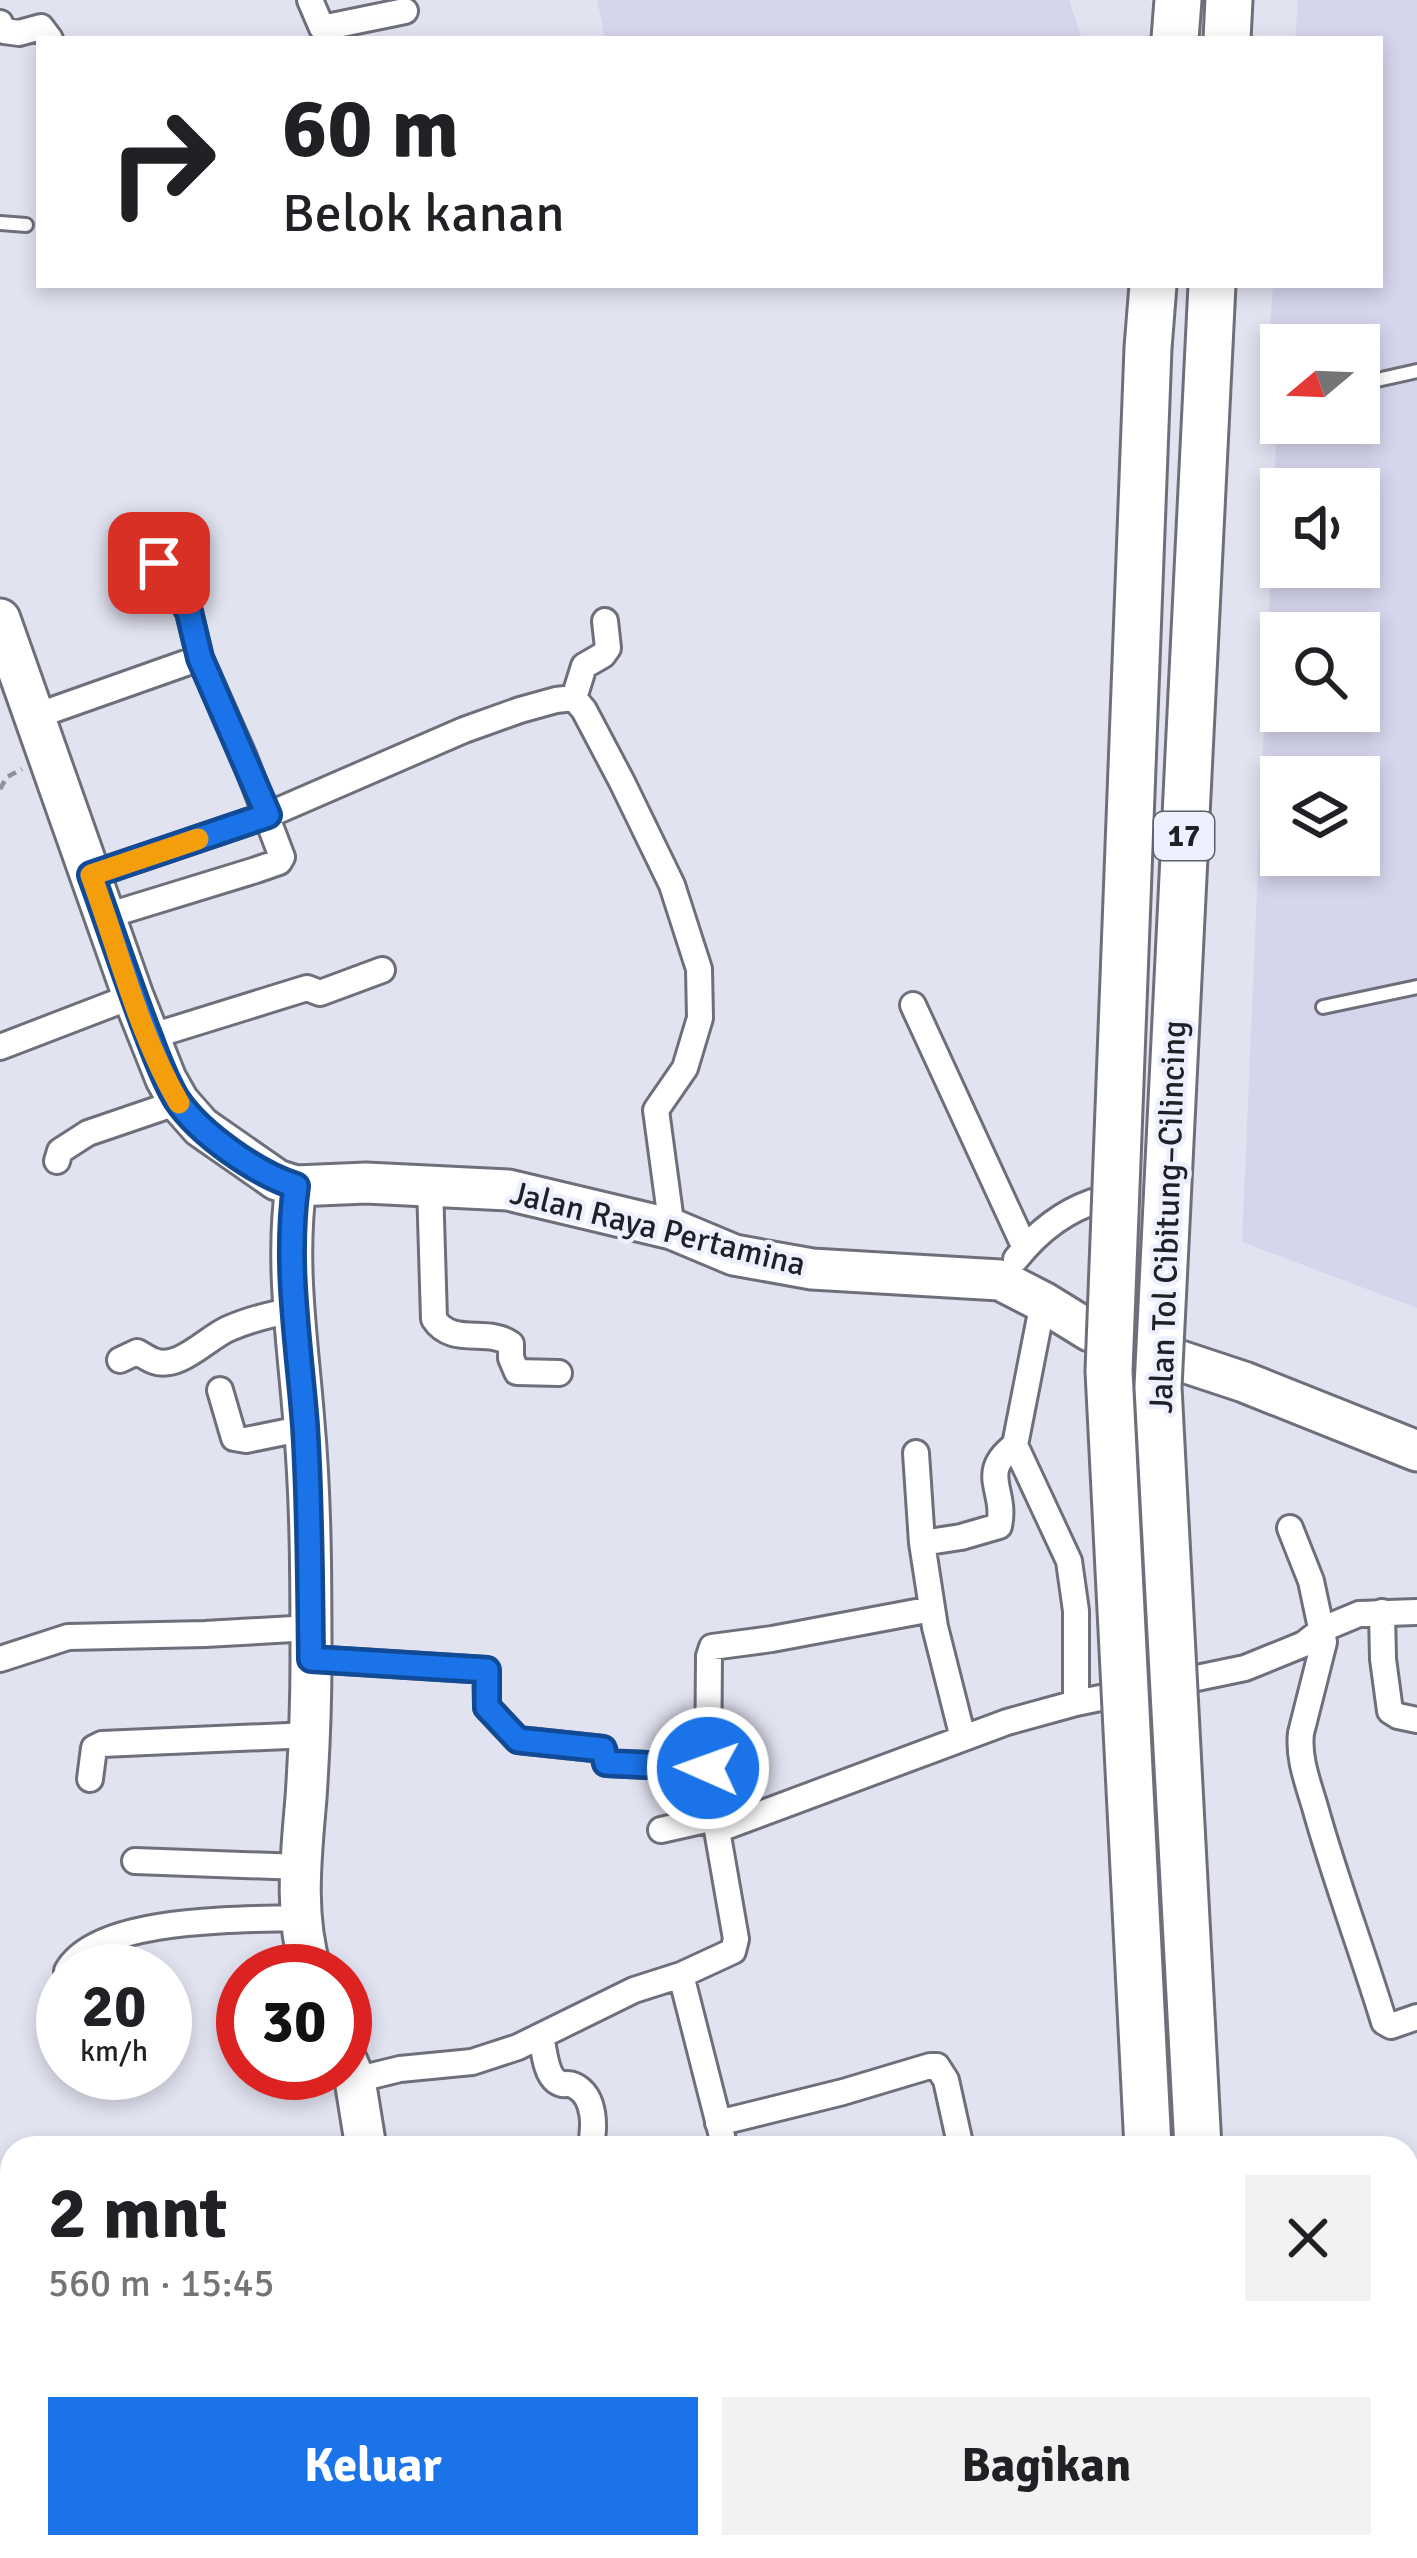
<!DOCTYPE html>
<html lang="id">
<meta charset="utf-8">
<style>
:root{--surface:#fff;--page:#f2f2f2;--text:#202124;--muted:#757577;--accent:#1a73e8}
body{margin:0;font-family:Signika,sans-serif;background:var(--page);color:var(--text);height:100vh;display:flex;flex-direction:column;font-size:45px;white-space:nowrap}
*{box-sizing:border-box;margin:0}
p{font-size:39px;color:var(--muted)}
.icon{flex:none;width:66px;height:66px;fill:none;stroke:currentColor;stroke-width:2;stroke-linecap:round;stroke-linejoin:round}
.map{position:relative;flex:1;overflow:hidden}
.drawer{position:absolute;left:0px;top:2136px;width:1419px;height:423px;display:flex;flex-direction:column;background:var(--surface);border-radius:36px 36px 0 0;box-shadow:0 6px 18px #0003}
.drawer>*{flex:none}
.hud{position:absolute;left:36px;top:36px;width:1347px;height:252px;border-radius:0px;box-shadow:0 6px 18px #0003;background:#fff;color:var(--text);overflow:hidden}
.needle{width:78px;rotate:251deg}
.fabs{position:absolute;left:1260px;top:324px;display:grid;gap:24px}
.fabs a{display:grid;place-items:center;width:120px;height:120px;border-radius:0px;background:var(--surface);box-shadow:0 6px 18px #0003;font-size:60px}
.speed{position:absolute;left:36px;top:1944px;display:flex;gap:24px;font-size:60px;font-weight:700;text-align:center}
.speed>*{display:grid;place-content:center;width:156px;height:156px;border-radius:50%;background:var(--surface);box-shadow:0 6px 18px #0003;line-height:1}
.speed small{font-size:30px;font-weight:400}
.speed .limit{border:18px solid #d22;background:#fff;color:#111}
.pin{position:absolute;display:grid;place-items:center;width:102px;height:102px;color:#fff;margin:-51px;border-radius:24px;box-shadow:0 6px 18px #0006}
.me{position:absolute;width:132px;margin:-66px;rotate:272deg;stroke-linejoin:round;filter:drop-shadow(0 0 9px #0008)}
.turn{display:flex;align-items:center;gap:42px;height:252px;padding:0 48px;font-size:54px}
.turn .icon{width:156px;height:156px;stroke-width:2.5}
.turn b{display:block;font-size:84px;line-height:102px}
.round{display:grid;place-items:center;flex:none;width:126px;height:126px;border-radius:0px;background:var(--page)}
.summary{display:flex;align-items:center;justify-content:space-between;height:204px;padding:0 48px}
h1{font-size:72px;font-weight:800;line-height:90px}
.cta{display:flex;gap:24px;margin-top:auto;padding:24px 48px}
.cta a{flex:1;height:138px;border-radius:0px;background:var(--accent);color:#fff;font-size:48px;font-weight:800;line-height:138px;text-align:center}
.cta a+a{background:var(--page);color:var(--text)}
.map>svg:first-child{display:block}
.built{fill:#d5d6ec;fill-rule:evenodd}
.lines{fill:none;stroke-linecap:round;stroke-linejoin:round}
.service-casing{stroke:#6e6f7b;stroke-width:18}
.minor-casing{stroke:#6e6f7b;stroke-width:30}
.primary-casing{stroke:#6e6f7b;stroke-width:45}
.motorway-casing{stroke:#6e6f7b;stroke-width:51}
.path{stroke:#90919b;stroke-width:4.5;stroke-dasharray:9 6;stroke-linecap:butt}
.service{stroke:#fff;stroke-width:12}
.minor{stroke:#fff;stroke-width:24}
.primary{stroke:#fff;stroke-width:39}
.motorway{stroke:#fff;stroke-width:45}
.motorway-bridge-casing{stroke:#6e6f7b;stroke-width:51;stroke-linecap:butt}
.motorway-bridge{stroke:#fff;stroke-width:45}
.route-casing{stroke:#114b97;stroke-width:30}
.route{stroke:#1a73e8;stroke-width:21}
.slow{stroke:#f59e0b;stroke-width:21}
.labels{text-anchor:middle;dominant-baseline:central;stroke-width:9;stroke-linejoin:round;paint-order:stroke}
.shield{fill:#eff0ff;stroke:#5e5f67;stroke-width:3}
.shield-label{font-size:30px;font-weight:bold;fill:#202126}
.street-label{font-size:33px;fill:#202126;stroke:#eff0ff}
</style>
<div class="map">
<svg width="1417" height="2558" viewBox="0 0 1417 2558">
<rect width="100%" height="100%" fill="#e2e3f1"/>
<path class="built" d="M 597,0 L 1069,0 L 1082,39 L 605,39 Z
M 1298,0 L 1417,0 L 1417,1308 L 1242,1242 L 1279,372 L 1269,341 L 1273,285 L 1380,285 L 1380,39 L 1295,39 ZM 1281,345 L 1359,345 L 1359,423 L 1281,423 ZM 1281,489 L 1359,489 L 1359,567 L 1281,567 ZM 1281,633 L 1359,633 L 1359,711 L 1281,711 ZM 1281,777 L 1359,777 L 1359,855 L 1281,855 Z"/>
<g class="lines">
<defs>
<path id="service" d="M 0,223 L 26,225
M 1359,384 L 1417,371
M 1323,1007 L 1417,987"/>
<path id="minor" d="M 310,0 L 322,28 L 405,11
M 0,23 L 4,31 L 19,33 L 41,27 L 50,39
M 574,698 L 584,666 L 603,655 L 608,648 L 605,621
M 33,717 L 200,658
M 91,875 L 268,815 L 464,730 L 520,710 L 556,700 L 574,698 L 584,710 L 622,782 L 672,885 L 699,969 L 700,1018 L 685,1068 L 656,1110 L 672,1229
M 106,916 L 256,870 L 279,862 L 282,857 L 244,757 L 200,658 L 189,612 L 159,563
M 913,1005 L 1025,1248
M 149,1037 L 307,988 L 320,993 L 382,970
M 0,1047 L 133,996
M 57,1161 L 60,1151 L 88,1133 L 179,1102
M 430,1185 L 434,1319 C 452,1347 488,1327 511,1344 L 511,1358 L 517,1372 L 559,1373
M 1016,1259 C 1039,1230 1066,1209 1102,1199
M 120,1360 L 137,1352 C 143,1355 148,1359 154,1361 C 179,1371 209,1336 230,1328 C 251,1319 272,1314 294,1310
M 220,1390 L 234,1438 L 246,1440 L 305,1428
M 1015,1445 L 1069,1561 L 1076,1611 L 1076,1703
M 916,1453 L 922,1543 L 935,1627 L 963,1738
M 1290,1528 L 1311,1581 L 1324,1642 L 1301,1733 C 1298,1758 1308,1783 1315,1807 C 1335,1879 1362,1950 1384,2022 L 1391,2026 L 1417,2017
M 922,1543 L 961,1537 L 999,1526 C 1007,1489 977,1474 1015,1445 L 1043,1302
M 1382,1612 L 1383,1659 L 1390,1711 L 1398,1716 L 1417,1720
M 0,1659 L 68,1637 L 205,1634 L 311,1628
M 311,1659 L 486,1670 L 487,1707 L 518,1740 L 603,1749 L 606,1763 L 708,1768
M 90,1779 L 94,1748 L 102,1744 L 310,1735
M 661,1830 L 714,1818
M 717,1830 L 708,1780 L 709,1656 L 712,1647 L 772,1639 L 932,1609
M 135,1861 L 300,1867
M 67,1971 C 97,1916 243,1920 299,1918
M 681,1975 L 725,2148
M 541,2036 C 544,2048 545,2073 556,2081 C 566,2088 565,2081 575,2086 C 596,2097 595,2129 590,2148
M 355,2080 L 400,2069 L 472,2062 L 518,2047 L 634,1990 L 681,1975 L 733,1951 L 736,1939 L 717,1830 L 1007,1722 L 1076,1703 L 1245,1668 L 1304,1644 L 1323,1629 L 1359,1614 L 1417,1612
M 718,2123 L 843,2092 L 930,2066 L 937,2066 L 946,2080 L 961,2148
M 455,2547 L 457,2558"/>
<path id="primary" d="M 0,619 L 133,996 L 166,1079 L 179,1102 L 201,1127 L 277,1180 L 296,1186 L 366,1183 L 508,1190 L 672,1229 L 734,1255 L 812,1269 L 1000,1280 L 1043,1302 L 1090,1331 L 1244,1382 L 1417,1451
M 296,1186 C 285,1265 298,1344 304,1423 C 311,1501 311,1582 311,1661 C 311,1707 309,1753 306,1798 C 301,1857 294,1914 311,1971
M 345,2057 L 355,2080 L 366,2148
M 350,2558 L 355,2547"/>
<path id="motorway" d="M 1175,39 L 1178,0
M 1227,39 L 1229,0
M 1180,2547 L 1182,2558
M 1231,2547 L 1232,2558"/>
</defs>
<use href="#service" class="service-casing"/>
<use href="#minor" class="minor-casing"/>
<use href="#primary" class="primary-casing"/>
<use href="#motorway" class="motorway-casing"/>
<path class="path" d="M 0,789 L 7,777 L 22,769"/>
<use href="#service" class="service"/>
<use href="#minor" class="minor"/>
<use href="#primary" class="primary"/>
<use href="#motorway" class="motorway"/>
<defs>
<path id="motorway-bridge" d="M 1148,2148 L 1109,1371 L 1148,348 L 1153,285
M 1198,2148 L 1158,1387 L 1212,285"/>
</defs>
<use href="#motorway-bridge" class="motorway-bridge-casing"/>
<use href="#motorway-bridge" class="motorway-bridge"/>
</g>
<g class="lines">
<defs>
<path id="route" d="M 159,563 L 189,612 L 200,658 L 268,815 L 91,875 C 110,927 127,980 147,1032 C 156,1055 164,1079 177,1100 C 200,1134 257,1174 296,1186 C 285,1266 299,1346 305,1426 C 310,1503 310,1581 311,1659 L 487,1670 L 487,1707 L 518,1740 L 603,1749 L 606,1763 L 708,1768"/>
</defs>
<use href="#route" class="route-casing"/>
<use href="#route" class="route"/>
<path class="slow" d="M 179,1103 C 138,1033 119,951 91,875 L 198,839"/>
</g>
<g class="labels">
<rect class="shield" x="1154" y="812" width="60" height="48" rx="9"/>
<g class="shield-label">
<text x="1184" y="836">17</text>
</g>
<g class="street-label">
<text transform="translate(1168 1217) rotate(-88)">Jalan Tol Cibitung–Cilincing</text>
<text transform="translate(658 1229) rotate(14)">Jalan Raya Pertamina</text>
</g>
</g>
</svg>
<div class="fabs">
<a><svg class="needle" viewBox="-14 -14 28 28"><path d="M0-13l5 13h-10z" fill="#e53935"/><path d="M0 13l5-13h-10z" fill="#757577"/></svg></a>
<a><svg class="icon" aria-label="sound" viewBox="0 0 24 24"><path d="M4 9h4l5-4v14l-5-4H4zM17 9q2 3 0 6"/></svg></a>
<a><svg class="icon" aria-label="search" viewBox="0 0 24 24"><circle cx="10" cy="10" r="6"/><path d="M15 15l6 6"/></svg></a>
<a><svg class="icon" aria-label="layers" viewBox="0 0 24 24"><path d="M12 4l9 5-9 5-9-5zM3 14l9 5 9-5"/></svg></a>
</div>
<div class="speed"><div>20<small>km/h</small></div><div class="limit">30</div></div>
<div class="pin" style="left:159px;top:563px;background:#d93025"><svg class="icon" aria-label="arrive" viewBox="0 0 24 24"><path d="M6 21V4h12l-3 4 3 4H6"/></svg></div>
<svg class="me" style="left:708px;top:1768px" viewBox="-20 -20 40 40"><circle r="17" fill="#1a73e8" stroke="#fff" stroke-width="3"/><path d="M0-11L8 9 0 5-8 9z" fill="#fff"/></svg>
<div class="hud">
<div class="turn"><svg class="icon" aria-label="right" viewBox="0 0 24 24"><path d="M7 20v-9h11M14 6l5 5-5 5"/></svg><div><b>60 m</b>Belok kanan</div></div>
</div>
<section class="drawer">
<div class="summary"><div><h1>2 mnt</h1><p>560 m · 15:45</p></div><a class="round"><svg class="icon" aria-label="close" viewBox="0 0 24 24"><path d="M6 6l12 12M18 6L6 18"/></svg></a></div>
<div class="cta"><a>Keluar</a><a>Bagikan</a></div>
</section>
</div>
